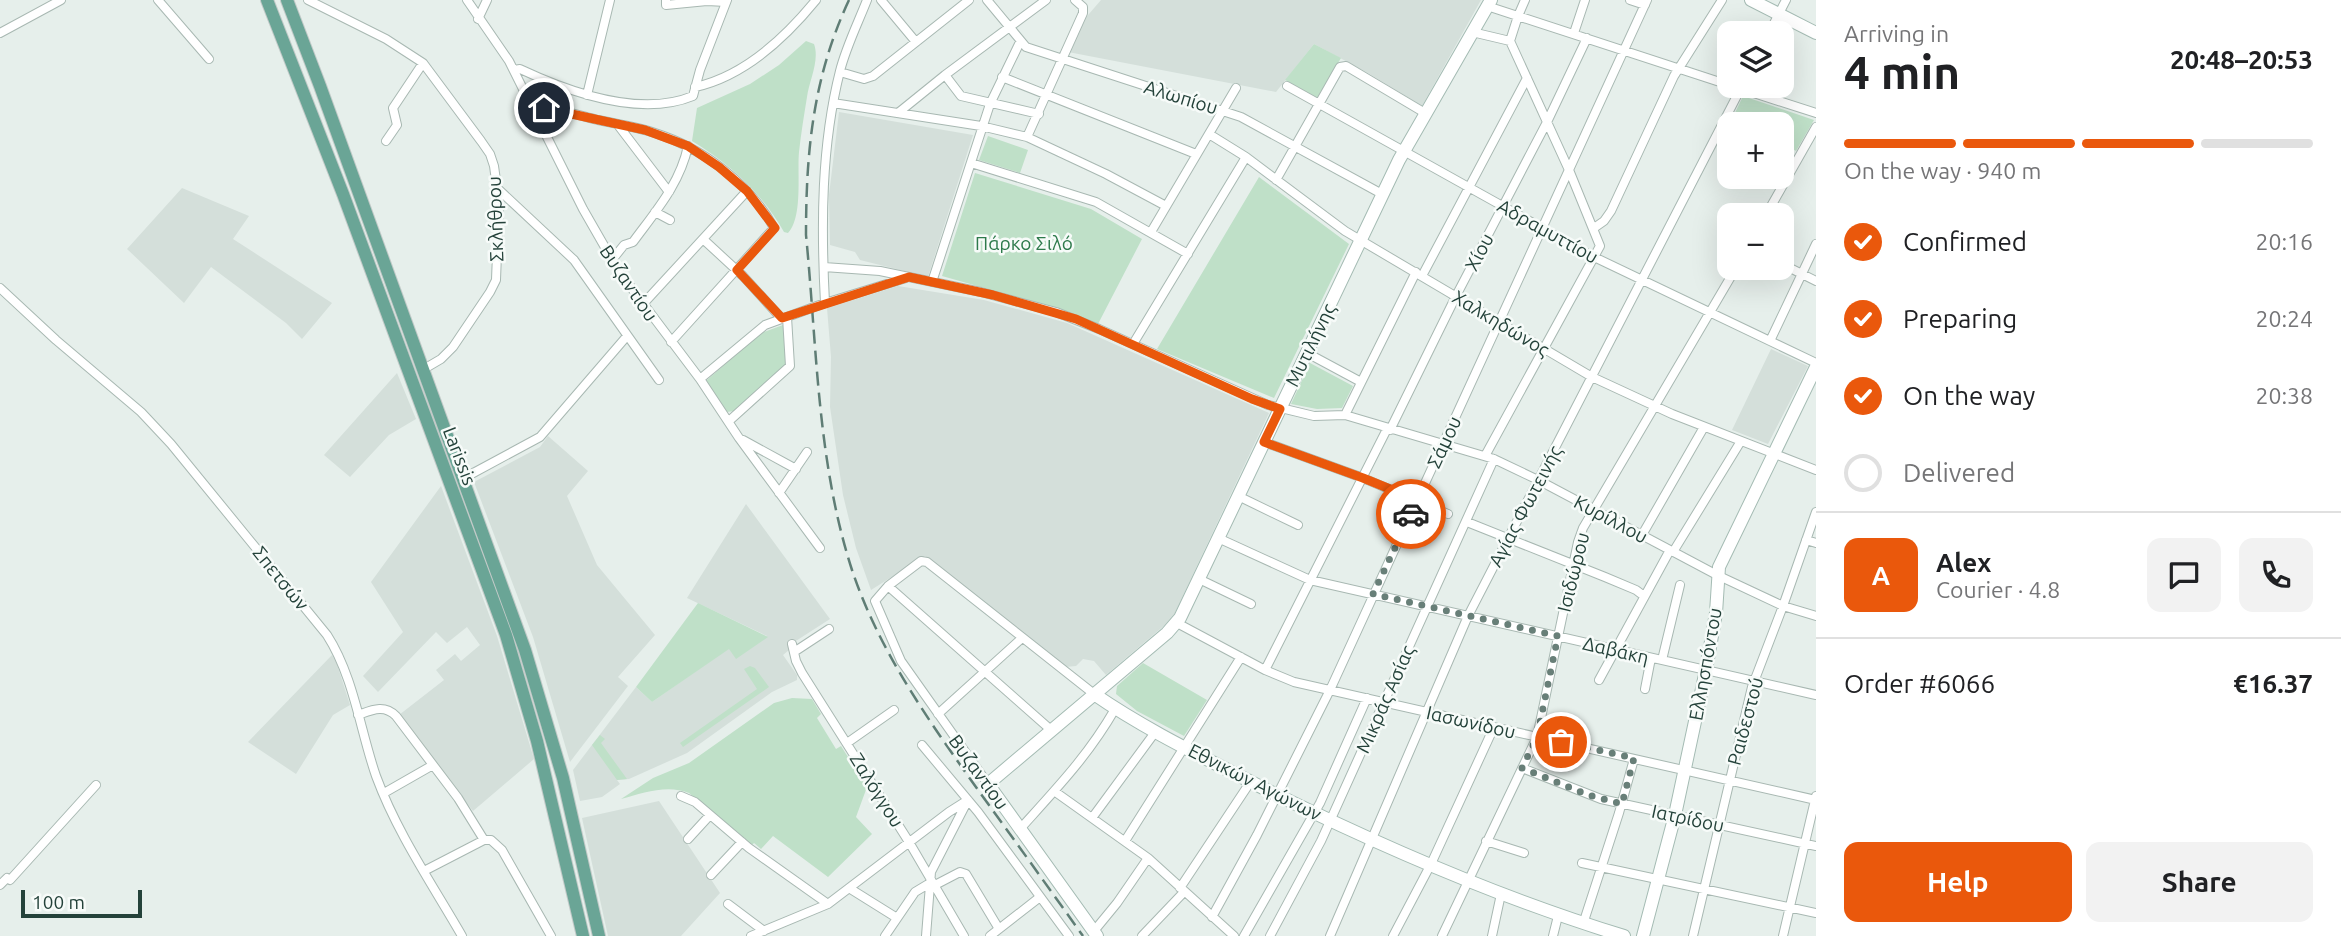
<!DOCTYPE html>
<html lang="en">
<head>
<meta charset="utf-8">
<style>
	body { margin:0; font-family:Ubuntu,sans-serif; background:#f2f2f2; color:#202124; height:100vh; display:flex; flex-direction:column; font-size:26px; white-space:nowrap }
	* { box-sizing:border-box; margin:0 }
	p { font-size:23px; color:#757577 }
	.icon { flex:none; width:38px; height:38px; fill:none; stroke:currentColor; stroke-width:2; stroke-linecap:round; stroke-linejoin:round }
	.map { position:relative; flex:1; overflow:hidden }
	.drawer { display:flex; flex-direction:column; background:#fff; width:525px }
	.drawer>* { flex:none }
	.controls { position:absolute; left:1717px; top:21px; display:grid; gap:14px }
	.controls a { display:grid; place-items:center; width:77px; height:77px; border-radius:14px; background:#fff; box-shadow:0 7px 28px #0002; font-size:35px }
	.scale { position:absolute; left:21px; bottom:18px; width:121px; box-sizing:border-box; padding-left:7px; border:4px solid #24423a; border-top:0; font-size:19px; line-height:24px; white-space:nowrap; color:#24423a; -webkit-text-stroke:5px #f7fbf9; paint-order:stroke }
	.pin { position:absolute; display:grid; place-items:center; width:60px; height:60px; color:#fff; margin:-30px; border:4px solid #fff; border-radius:50%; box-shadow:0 2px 7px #0007 }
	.courier { position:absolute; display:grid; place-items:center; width:70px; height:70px; margin:-35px; border:5px solid #ea580c; border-radius:50%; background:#fff; color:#222; box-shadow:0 2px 9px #0007 }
	.headline em { font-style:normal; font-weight:700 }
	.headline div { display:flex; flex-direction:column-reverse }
	.headline { display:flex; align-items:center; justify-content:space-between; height:119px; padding:0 28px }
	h1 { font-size:46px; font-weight:700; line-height:52px }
	.bar { display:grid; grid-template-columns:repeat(4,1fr); gap:10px 7px; align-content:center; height:84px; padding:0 28px }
	.bar i { height:9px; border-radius:5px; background:#e0e0e0 }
	.bar .current { background:#ea580c }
	.bar p { grid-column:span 4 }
	.line { display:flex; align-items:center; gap:18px; padding:0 28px; border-top:2px solid #e0e0e0 }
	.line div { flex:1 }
	.round { display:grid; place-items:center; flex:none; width:74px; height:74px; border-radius:14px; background:#f2f2f2 }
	ol { padding:0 28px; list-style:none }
	li { display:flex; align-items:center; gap:21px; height:77px }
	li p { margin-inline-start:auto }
	li .icon { padding:7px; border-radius:50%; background:#ea580c; color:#fff; stroke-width:4 }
	li:last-child { color:#757577 }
	li i { width:38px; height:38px; border:4px solid #e0e0e0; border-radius:50% }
	.primary-button { display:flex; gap:14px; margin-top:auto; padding:14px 28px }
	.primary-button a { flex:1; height:80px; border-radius:14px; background:#ea580c; color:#fff; font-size:28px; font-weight:700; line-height:80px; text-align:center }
	.primary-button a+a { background:#f2f2f2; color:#202124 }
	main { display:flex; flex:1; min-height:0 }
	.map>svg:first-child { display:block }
</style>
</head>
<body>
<main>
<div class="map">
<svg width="1816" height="936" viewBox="0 0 1816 936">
	<rect width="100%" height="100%" fill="#e6efeb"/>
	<path fill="#d4dfda" d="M 1101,0 L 1481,0 L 1422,106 L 1368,73 L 1314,44 L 1276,92 L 1068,52 L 1082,22 Z
		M 839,112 L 973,135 L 928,277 L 860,260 L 855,252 L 830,245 L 829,195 Z
		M 182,188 L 249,216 L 233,239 L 332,303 L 302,339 L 286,323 L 211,267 L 184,303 L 127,249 Z
		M 898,286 L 984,300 L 1067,323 L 1269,413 L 1172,619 L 1106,675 L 1094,661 L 1083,659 L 1076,666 L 1065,667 L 925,556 L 871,590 L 856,548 L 843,495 L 830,407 L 831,357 L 827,308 Z
		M 1771,349 L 1808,366 L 1768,444 L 1732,430 Z
		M 397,373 L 416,419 L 389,435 L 350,477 L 324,455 Z
		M 548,436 L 588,471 L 567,496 L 597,565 L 655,635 L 618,677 L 628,686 L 570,762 L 533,637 L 474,482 L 540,447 Z
		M 441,486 L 497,636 L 534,759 L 473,811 L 399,715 L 444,680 L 436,670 L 455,654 L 461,661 L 480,645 L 467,627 L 447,643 L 436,632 L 378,692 L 363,676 L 403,632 L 371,582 Z
		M 746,504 L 830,619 L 788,646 L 789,650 L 783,655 L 797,675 L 797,680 L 772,692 L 687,753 L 629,779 L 617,780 L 620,784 L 602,797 L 580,801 L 573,770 L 636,687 L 652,702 L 729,648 L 736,658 L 767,636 L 687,598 Z
		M 332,655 L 336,661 L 350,705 L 333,715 L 296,774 L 248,742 Z
		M 659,801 L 720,893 L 681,936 L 608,936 L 582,818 Z"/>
	<path fill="#bfe0c8" d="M 806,41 L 814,44 C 820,60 809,81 807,97 C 804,115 801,134 799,152 C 797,174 803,217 788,233 L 784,232 C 762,193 730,164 692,141 L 697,108 L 750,84 L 779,65 Z
		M 1314,44 L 1341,58 L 1317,98 L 1285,80 Z
		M 1743,96 L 1814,120 L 1796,151 L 1782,143 L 1782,124 L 1750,124 L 1734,115 Z
		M 988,136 L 1028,150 L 1020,173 L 979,160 Z
		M 975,173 L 1091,209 L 1142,239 L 1098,324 L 1069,312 L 942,276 Z
		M 1259,177 L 1349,244 L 1274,398 L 1157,349 Z
		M 783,325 L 788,365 L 736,411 L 726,412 L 706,383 L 707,380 L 761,333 Z
		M 1310,363 L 1353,386 L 1342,408 L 1317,409 L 1291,404 Z
		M 698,603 L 768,637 L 736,659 L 729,649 L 652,702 L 636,687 Z
		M 1143,663 L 1207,700 L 1184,736 L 1137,711 L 1116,694 L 1117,686 Z
		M 750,666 L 755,668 L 769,687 L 683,747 L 680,743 L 757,689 L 744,669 Z
		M 792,698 L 812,699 L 821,714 L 817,718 L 836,749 L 841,746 L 867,787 L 856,817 L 872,834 L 828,877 L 773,836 L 761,849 L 754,843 L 752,845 L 689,793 C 667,784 643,793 621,799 L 653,778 L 689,763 L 774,703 Z
		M 600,735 L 605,739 L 601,743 L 627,779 L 617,780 L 592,745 Z"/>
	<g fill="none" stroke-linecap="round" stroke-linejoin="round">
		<g stroke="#a8b8b2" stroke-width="10">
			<path id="street" d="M 158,0 L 209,59
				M 308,0 L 386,39 L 423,63 L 481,141 L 490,154 L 494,166 L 499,202 L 496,280 L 490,292 L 453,347 L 441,359 L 424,369
				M 467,0 L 509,61 L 583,209 L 618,270 L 700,379 L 739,438 L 820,548
				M 666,0 L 666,5 L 707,1 L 726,2
				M 881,0 L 916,42
				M 987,0 L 1026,47 L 1241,117 L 1382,194
				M 1630,0 L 1645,5
				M 1487,6 L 1729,85
				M 478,19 L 487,0
				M 1472,32 L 1510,41
				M 0,33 L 61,0
				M 1574,33 L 1585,0
				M 1769,33 L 1786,0
				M 514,70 L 520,69 C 569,92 640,118 693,96 L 700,70 L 727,0
				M 840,72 L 864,79 L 873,76 L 969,0
				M 945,75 L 961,96 L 1039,114
				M 1002,77 L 1196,154
				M 1287,86 L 1594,257 L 1816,363
				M 1732,86 L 1816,113
				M 695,87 C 745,76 785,38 816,0
				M 587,95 L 610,0
				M 833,103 L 981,126 L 1027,137 L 1106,174 L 1166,206
				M 534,109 C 555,107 577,115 598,120 C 617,124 637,127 655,133 C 703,148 750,184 774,228 L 671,342
				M 898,113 L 945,75 L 1046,0
				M 618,125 L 669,192
				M 1209,134 L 1246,157 L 1345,231 L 1592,377 L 1672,414 L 1816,470
				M 1027,137 L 1083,13 L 1083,7 L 1075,0
				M 386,141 L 397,125 L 393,108 L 423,63
				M 971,163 L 1096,202 L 1188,254
				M 1276,180 L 1340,67 L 1346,66 L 1425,113
				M 498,189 L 574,260 L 659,380
				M 655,212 L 670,220
				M 1766,215 L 1816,127
				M 1594,228 L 1604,221 L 1611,211 L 1674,76 L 1722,0
				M 1151,232 L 1236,88
				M 704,240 L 743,276 L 782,319
				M 612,260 L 624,245 L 633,242 C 655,212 680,184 688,146
				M 1782,264 L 1816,281
				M 824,267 L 880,271 L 981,292 L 1056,312 L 1099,329 L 1268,405 L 1314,416 L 1345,415 L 1494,459 L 1538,480 L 1717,575 L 1783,606 L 1816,616
				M 1422,276 L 1527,78
				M 932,282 L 990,104 L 1020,42
				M 0,288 L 56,340 L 141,412 L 171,444 L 327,635 C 354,677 360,730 376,776 C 397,833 432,884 462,936
				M 825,303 C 821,226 821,146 840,71 C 846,47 858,23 867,0
				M 643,304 L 747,191
				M 1770,341 L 1816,244
				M 1133,344 L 1246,157
				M 1307,353 L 1361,382
				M 700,379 L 765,325 L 825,303 L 906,278
				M 1345,415 L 1416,272
				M 729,421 L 790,366 L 787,317
				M 1390,430 L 1456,296 L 1547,122 L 1587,38
				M 743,440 L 796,469
				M 1264,442 L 1363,478 L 1448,514
				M 1485,456 L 1600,246 L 1569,170 L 1510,41 L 1518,16 L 1525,0
				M 464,478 L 540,437 L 627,336
				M 779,493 L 807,452
				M 1238,496 L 1298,525
				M 1467,522 L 1605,577 L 1636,590 L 1644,596
				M 1642,535 L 1704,427
				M 1218,538 L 1310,580 L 1816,695
				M 1806,540 L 1816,543
				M 1673,552 L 1741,441
				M 1199,579 L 1251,604
				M 888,586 L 1051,730
				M 1177,623 L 1265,670 L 1294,682 L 1816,800
				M 792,644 L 796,661 L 802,673 L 909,842 L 964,936
				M 794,652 L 829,629
				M 1662,660 L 1680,585
				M 1265,670 L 1387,429
				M 1599,680 L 1670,550
				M 1645,689 L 1651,658
				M 938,714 L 1022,638
				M 358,715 C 372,710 384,704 396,716 L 458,798 L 484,840
				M 847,743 L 894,710
				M 922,745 L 978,812 L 1069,936
				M 1522,768 L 1601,799 L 1816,846
				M 988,784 L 901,661 L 875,601 L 888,586 L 921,561 L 927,562 L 1094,694
				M 1054,791 L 1148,858 L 1234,936
				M 384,793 L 433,765
				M 681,796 L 695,802 L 749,848 L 828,904
				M 1092,818 L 1156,731
				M 1020,829 C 1056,789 1088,756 1115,709
				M 688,839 L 710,815
				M 1125,841 L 1241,657
				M 1486,841 L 1524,853
				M 1582,863 L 1816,913
				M 424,871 L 484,840 L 491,840 L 502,850 L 551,936
				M 711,875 L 742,842
				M 0,885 L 7,878 L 10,880 L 96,785
				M 935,885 L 960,872 L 966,874 L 999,929
				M 849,888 L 897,918
				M 1180,888 L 1251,781
				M 728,904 L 764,931
				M 1212,917 L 1257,835 L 1330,690 L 1647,0
				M 1583,924 L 1619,813 L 1634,759
				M 1094,931 L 1117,903 L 1148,858
				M 751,936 L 828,904 L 949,812 L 968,800
				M 885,936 L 915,892 L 930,883
				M 926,936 L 931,872 L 968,800
				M 990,936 L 1040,897
				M 1142,936 L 1184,892
				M 1244,936 L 1320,803 L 1367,698
				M 1270,936 L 1321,841 L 1494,459
				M 1330,936 L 1468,616 L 1742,86
				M 1393,936 L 1431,864 L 1494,727
				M 1442,936 L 1537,737 L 1578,542 L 1583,528 L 1736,268
				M 1492,936 L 1501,894
				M 1553,936 L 1558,916
				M 1693,936 L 1752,687 L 1783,606 L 1816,512
				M 1783,936 L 1816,796"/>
		</g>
		<g stroke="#a4bbb3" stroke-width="14">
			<path id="secondary" d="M 1751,0 L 1816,33
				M 1094,694 C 1146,730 1205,758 1261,787 C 1378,845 1499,898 1624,936
				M 1097,936 L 988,784 L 1167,633 L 1180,618 L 1399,160 L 1491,0
				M 1643,936 L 1675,815 L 1706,670 L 1716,613 L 1719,567 L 1816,367"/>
		</g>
		<g stroke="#c2cac8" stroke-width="14">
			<path id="primary" d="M 267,0 L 343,194 L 506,635 L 537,741 L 583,936
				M 287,0 L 320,86 L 525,650 L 563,778 L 599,936"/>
		</g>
		<use href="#street" stroke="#fff" stroke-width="8"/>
		<use href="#secondary" stroke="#fff" stroke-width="12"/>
		<use href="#primary" stroke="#6aa596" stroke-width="12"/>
		<path stroke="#5f7d75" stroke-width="2.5" stroke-dasharray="14 7" stroke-linecap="butt" d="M 849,0 C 813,77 806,151 806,235 C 817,347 817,462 852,570 C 879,651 929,721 978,790 C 1013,838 1048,887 1083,936"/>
	</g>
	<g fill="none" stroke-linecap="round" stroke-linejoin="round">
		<path stroke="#687f78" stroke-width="7" stroke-dasharray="0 12.6" d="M 1411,514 L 1373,594 L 1558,636 L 1537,737 L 1522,768 L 1588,795 L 1622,804 L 1634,758 L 1561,742"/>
		<path stroke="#ea580c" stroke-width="9" d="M 544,108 L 645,130 L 688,146 L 719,167 L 747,191 L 775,228 L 737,270 L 782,318 L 909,277 L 993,295 L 1076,319 L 1252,399 L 1280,409 L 1264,442 L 1363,478 L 1417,500 L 1411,514"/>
	</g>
	<g text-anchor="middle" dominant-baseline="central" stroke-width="5" stroke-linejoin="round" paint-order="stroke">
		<g font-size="19" fill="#24423a" stroke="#f7fbf9">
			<text transform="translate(1181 97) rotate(17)">Αλωπίου</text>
			<text transform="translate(495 219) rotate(-92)">Σκλήθρου</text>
			<text transform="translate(1548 231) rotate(29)">Αδραμυττίου</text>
			<text transform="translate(1479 252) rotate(-62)">Χίου</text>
			<text transform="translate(629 283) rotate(56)">Βυζαντίου</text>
			<text transform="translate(1501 323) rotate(31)">Χαλκηδώνος</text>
			<text transform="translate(1310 345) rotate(-64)">Μυτιλήνης</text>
			<text transform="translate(1444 442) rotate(-65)">Σάμου</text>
			<text transform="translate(460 456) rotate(69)">Larissis</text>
			<text transform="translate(1525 506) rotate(-62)">Αγίας Φωτεινής</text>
			<text transform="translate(1611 519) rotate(28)">Κυρίλλου</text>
			<text transform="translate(1573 572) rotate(-76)">Ισιδώρου</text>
			<text transform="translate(281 578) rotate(51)">Σπετσών</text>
			<text transform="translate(1616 650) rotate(13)">Δαβάκη</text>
			<text transform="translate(1705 664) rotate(-80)">Ελλησπόντου</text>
			<text transform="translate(1385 699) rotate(-66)">Μικράς Ασίας</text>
			<text transform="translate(1745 721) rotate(-75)">Ραιδεστού</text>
			<text transform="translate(1471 722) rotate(13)">Ιασωνίδου</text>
			<text transform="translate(979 772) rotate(54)">Βυζαντίου</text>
			<text transform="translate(1255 782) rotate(27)">Εθνικών Αγώνων</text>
			<text transform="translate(877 790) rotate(58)">Ζαλόγγου</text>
			<text transform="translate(1688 818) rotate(12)">Ιατρίδου</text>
		</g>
		<g font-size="19" fill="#2d7a4b" stroke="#f7fbf9">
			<text x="1024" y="243">Πάρκο Σιλό</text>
		</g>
	</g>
</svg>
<div class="controls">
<a><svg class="icon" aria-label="layers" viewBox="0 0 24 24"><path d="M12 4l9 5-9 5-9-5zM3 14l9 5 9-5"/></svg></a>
<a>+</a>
<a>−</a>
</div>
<div class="scale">100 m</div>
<div class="pin" style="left:1561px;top:742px;background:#ea580c"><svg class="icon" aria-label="bag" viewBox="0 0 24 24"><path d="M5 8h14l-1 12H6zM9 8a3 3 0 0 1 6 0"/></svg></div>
<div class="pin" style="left:544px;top:108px;background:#1f2937"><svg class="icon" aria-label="home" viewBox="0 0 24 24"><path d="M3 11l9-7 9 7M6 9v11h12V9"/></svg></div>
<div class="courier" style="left:1411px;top:514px"><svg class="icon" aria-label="car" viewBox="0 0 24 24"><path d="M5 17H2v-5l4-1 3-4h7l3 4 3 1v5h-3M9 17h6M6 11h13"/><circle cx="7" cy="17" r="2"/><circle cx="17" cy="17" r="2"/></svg></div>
</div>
<section class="drawer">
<div class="headline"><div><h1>4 min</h1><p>Arriving in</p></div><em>20:48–20:53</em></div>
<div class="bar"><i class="current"></i><i class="current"></i><i class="current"></i><i></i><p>On the way · 940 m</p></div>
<ol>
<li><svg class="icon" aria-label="check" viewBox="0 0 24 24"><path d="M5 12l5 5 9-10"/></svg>Confirmed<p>20:16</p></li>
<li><svg class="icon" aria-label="check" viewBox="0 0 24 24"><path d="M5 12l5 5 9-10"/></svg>Preparing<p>20:24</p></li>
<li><svg class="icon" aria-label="check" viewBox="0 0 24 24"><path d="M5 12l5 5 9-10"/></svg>On the way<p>20:38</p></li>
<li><i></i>Delivered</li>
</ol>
<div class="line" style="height:126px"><b class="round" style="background:#ea580c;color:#fff">A</b><div><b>Alex</b><p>Courier · 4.8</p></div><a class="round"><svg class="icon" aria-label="chat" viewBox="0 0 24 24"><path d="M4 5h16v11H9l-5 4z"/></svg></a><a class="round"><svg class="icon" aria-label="phone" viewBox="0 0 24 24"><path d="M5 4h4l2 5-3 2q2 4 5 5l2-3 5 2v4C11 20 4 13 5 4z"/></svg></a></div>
<div class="line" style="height:91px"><div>Order #6066</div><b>€16.37</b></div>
<div class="primary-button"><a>Help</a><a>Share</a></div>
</section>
</main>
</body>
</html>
